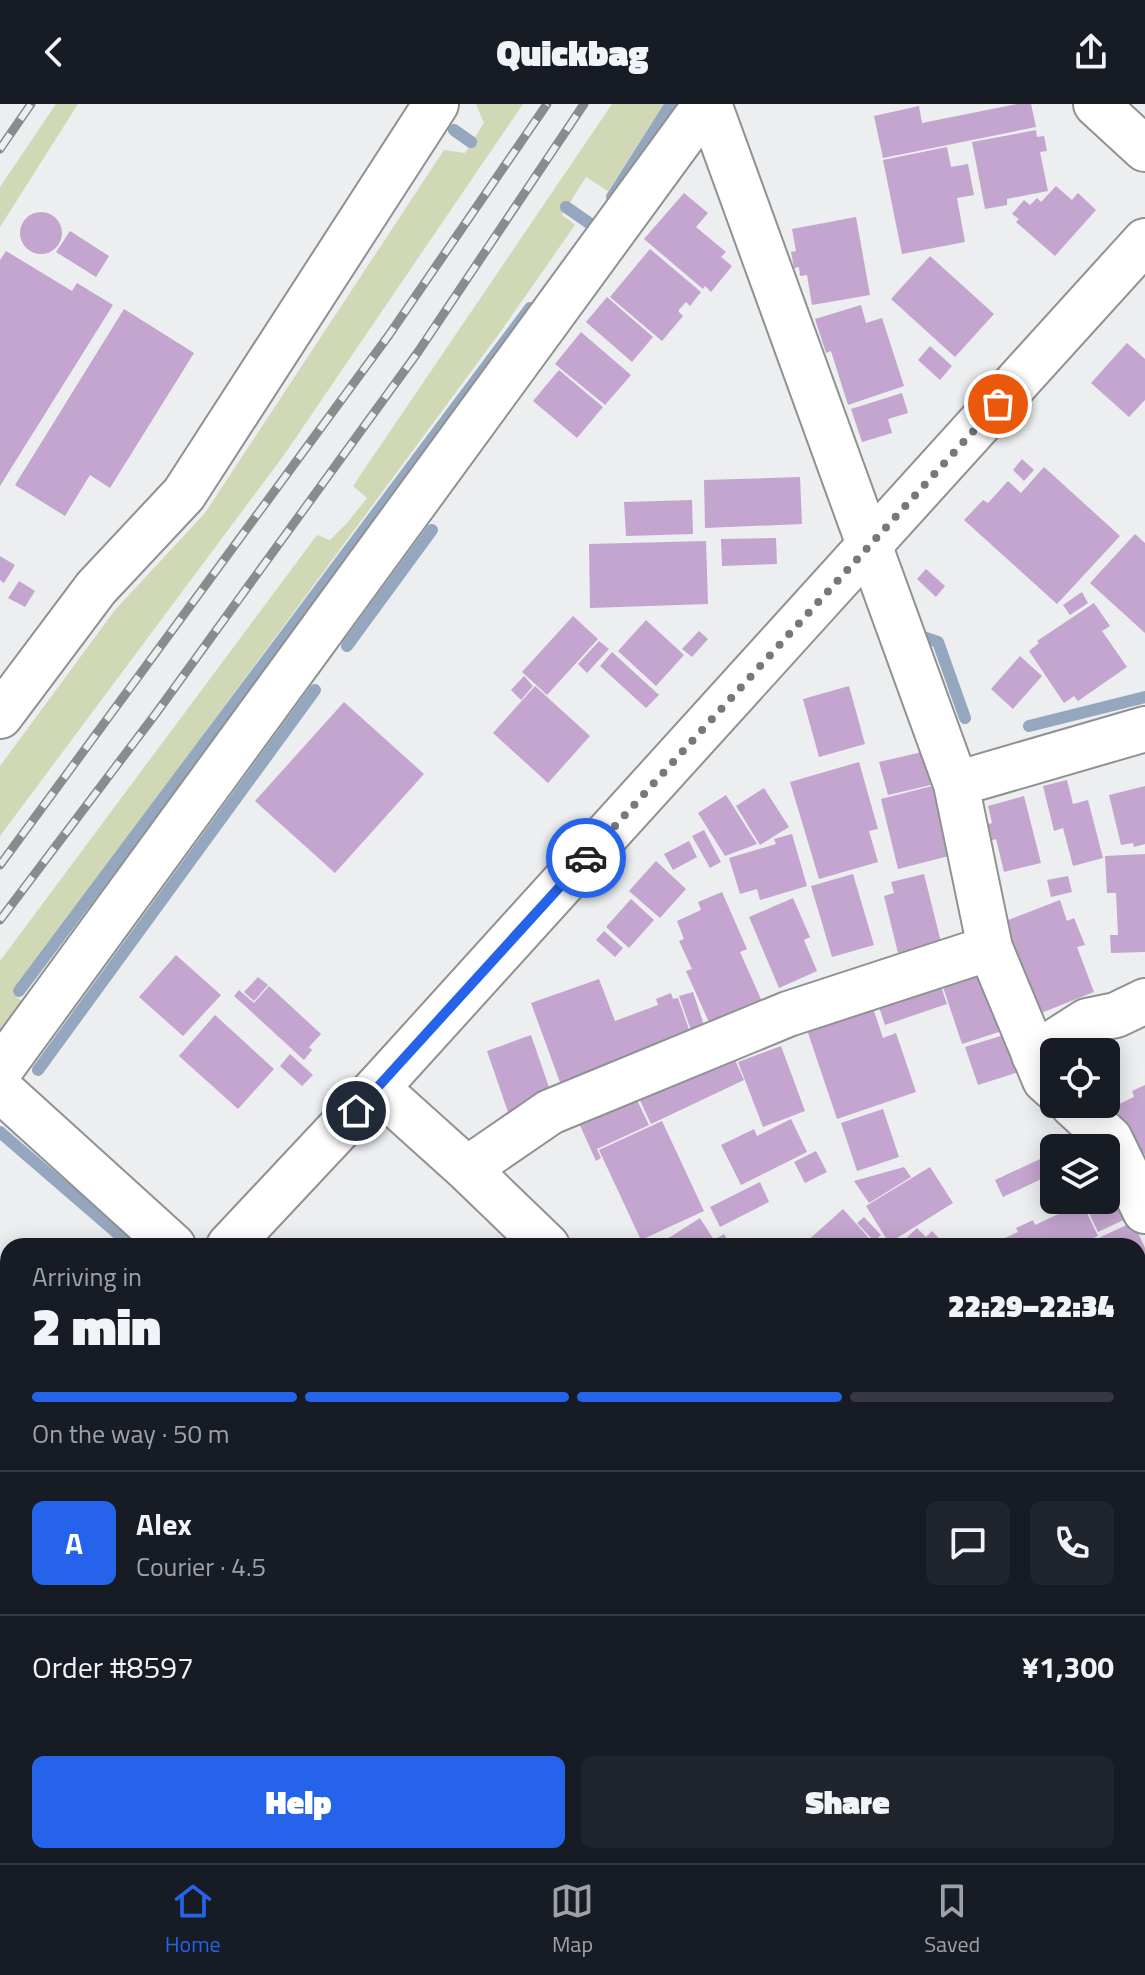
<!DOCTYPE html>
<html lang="en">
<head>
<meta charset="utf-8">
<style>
	body { margin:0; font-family:"Titillium Web",sans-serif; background:#20242c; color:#f1f3f6; height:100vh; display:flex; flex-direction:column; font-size:30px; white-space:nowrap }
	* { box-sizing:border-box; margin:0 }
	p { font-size:26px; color:#9ea1a6 }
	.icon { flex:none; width:44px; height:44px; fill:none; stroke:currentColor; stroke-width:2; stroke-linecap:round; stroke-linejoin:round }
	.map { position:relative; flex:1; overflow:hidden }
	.details { position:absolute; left:0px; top:1134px; width:1146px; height:626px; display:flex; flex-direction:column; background:#171b24; border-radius:24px 24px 0 0; box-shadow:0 4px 20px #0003 }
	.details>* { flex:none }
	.tools { position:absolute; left:1040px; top:934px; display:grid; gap:16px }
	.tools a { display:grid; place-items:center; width:80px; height:80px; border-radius:12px; background:#171b24; box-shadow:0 4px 20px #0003; font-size:40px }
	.pin { position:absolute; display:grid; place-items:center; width:68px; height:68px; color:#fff; margin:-34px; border:4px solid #fff; border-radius:50%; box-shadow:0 2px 8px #0007 }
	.courier { position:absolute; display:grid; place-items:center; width:80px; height:80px; margin:-40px; border:6px solid #2563eb; border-radius:50%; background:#fff; color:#222; box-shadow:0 2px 10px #0007 }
	.head em { font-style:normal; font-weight:800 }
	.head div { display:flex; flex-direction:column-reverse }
	.head { display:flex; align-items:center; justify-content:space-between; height:136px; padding:0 32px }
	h1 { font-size:52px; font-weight:800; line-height:60px }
	.bar { display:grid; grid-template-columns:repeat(4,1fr); gap:12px 8px; align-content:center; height:96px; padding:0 32px }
	.bar i { height:10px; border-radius:6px; background:#363941 }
	.bar .active { background:#2563eb }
	.bar p { grid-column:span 4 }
	.line { display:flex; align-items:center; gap:20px; padding:0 32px; border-top:2px solid #363941 }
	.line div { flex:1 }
	.round { display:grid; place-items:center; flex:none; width:84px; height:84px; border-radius:12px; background:#20242c }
	.action { display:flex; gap:16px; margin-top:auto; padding:16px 32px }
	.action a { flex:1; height:92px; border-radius:12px; background:#2563eb; color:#fff; font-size:32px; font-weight:800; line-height:92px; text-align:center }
	.action a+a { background:#20242c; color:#f1f3f6 }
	header { display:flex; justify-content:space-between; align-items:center; height:104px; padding:0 32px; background:#171b24; font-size:36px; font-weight:800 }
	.tabs { display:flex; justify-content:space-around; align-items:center; height:112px; border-top:2px solid #363941; background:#171b24; font-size:22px; color:#9ea1a6 }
	.tabs a { display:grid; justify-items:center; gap:4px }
	.tabs .active { color:#2563eb }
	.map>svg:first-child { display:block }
</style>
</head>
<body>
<header><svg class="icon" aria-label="back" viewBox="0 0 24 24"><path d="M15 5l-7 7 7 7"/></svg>Quickbag<svg class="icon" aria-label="share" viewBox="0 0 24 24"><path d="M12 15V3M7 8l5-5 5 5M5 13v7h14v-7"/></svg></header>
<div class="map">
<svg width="1145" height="1759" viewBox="0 0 1145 1759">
	<rect width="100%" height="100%" fill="#eceeef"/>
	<path fill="#d1d8b5" d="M 56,0 L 78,0 L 0,123 L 0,83 Z
		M 476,0 L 523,0 L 284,351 L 0,732 L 0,662 L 115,506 L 205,409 L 444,46 L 465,49 L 484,19 Z
		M 612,0 L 664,0 L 608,87 L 586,73 L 562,111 L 575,121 L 501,227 L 13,889 L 23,899 L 0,926 L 0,857 L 317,431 L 330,436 L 348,418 L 367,394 L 353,382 Z"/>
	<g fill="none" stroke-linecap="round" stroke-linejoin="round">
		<path stroke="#95a7bf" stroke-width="12" d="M 454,26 L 471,38
			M 612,93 L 671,0
			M 566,103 L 592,121
			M 923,533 L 938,538 L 965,614
			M 347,542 L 432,426
			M 1029,622 L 1145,593
			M 19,887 L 530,204
			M 38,966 L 315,586
			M 0,1028 L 132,1142
			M 558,1752 L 563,1759"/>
	</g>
	<path fill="#c4a5cf" d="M 1017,0 L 1031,0 L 1036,23 L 883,54 L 874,12 L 919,2 L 922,19 Z
		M 1036,26 L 1037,33 L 1044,32 L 1047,47 L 1040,48 L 1048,87 L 1007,95 L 1007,101 L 985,105 L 972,38 Z
		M 947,43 L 951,63 L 968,60 L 974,91 L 957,94 L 965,138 L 902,150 L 883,56 Z
		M 1056,82 L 1072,96 L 1078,89 L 1096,106 L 1055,152 L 1016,118 L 1019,115 L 1012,110 L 1024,96 L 1030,101 L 1037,94 L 1041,98 Z
		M 684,89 L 708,109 L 696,123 L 726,148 L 721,153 L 732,162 L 711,188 L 705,182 L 703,185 L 644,135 Z
		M20 129a21 21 0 1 1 42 0a21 21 0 1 1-42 0Z
		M 856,113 L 870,191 L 812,201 L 807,171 L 800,172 L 799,163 L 794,164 L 791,148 L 796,147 L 792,125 Z
		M 70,127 L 109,152 L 96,173 L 56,148 Z
		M 650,145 L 701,188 L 690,202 L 686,198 L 678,207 L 683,212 L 662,237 L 610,193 Z
		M 6,147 L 72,187 L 77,179 L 113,201 L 0,382 L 0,156 Z
		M 930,152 L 994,210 L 955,253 L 891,195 Z
		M 607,193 L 653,233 L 632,258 L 586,218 Z
		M 861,201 L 866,219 L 882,214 L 904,282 L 848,301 L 831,247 L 826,249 L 815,215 Z
		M 124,205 L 194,249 L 110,384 L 90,371 L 65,412 L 15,381 Z
		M 581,228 L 631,271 L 605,301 L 555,260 Z
		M 1127,239 L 1145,255 L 1145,296 L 1129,313 L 1091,279 Z
		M 930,242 L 952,262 L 940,276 L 918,256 Z
		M 559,266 L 603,303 L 577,334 L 533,297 Z
		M 902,289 L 908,309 L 888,315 L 892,329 L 862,338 L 851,305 Z
		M 1022,355 L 1034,366 L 1024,377 L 1013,366 Z
		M 1044,363 L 1120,432 L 1057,500 L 964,416 L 983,396 L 988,399 L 1008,377 L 1021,389 Z
		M 800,373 L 802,420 L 705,424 L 704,376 Z
		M 692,396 L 693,430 L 626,432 L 624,398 Z
		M 1135,430 L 1145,439 L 1145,529 L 1090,479 Z
		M 776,434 L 777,460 L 722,462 L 721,435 Z
		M 706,437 L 708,500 L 590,504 L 589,440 Z
		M 0,452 L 15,461 L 4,479 L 0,476 Z
		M 926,465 L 945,482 L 936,493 L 917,475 Z
		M 19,477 L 35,487 L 25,503 L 8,494 Z
		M 1082,488 L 1088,499 L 1070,511 L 1063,501 Z
		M 1094,499 L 1110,522 L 1102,527 L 1127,563 L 1078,597 L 1074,592 L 1064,599 L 1029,547 L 1039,539 L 1037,537 Z
		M 573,512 L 598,535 L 547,591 L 522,568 Z
		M 646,516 L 684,551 L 656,582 L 618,547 Z
		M 699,527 L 708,535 L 692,553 L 682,545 Z
		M 599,537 L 609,545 L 587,569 L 578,560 Z
		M 612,548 L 659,591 L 646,604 L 600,562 Z
		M 1020,552 L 1042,572 L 1013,605 L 991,585 Z
		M 524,572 L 533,582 L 521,596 L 511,586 Z
		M 535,582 L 590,632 L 548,679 L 493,629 Z
		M 849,582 L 865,640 L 819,653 L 803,595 Z
		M 344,598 L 424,670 L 335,769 L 255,697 Z
		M 922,648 L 931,681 L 888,691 L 879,658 Z
		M 859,658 L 878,725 L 869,727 L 878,758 L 819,775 L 790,678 Z
		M 1067,676 L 1073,700 L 1088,696 L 1103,754 L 1073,762 L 1063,724 L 1054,727 L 1043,682 Z
		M 932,682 L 949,752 L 898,765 L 881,695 Z
		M 1145,682 L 1145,740 L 1134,743 L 1133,739 L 1121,741 L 1109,691 Z
		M 764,684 L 789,723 L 760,741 L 736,702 Z
		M 726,691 L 757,740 L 725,752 L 698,709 Z
		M 1024,692 L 1041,759 L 1004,768 L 996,735 L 989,737 L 985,721 L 992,719 L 988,702 Z
		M 704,726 L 721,758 L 710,764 L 692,732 Z
		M 792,730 L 807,782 L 760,796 L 757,785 L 740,790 L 729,754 L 776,740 L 774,735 Z
		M 689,737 L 697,753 L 673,766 L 664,750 Z
		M 1145,750 L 1145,848 L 1111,849 L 1110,831 L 1118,831 L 1116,789 L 1107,789 L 1105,752 Z
		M 656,757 L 686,785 L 660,814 L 629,787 Z
		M 853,770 L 874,841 L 832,853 L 811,782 Z
		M 924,770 L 941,838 L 898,849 L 884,792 L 894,789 L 891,778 Z
		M 1068,772 L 1072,788 L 1051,793 L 1047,776 Z
		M 722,788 L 747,845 L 740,848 L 764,902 L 712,925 L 686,867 L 692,865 L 679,837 L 684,835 L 677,817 L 701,806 L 698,798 Z
		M 793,794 L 810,833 L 804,836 L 817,867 L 779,884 L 749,813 Z
		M 631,795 L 654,816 L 629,844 L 606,823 Z
		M 1060,796 L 1067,817 L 1074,814 L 1085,841 L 1077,843 L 1094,888 L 1041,909 L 1022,861 L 1018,863 L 1007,835 L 1012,833 L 1006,817 Z
		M 604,827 L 623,844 L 615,853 L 596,836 Z
		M 176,851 L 221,891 L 183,932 L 139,893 Z
		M 980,861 L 1002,927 L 962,940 L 940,874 Z
		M 258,873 L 268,881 L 254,897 L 244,888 Z
		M 938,874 L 947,900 L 885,921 L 876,894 Z
		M 599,875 L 615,917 L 658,901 L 656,895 L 671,889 L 673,895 L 678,894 L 692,934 L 561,981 L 531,899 Z
		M 269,882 L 321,930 L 309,943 L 312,946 L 304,956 L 234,892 L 239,886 L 254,899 Z
		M 693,888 L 705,924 L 692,929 L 679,892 Z
		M 871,898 L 883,934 L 896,929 L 916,988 L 837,1015 L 805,920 Z
		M 215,911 L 274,965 L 238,1005 L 179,952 Z
		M 1007,930 L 1019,968 L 978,981 L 965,943 Z
		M 531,931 L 552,992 L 508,1008 L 487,947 Z
		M 781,942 L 805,1007 L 763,1023 L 738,958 Z
		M 290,950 L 313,971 L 302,982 L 280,962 Z
		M 713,954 L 717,964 L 735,956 L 744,976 L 651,1020 L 637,990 Z
		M 1145,981 L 1145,1050 L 1139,1053 L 1115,1002 L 1134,993 L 1132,987 Z
		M 634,990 L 649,1021 L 597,1045 L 601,1054 L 596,1057 L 578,1017 Z
		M 883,1005 L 899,1053 L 857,1067 L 841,1019 Z
		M 791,1015 L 807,1048 L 741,1081 L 721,1041 L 754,1025 L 757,1032 Z
		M 662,1017 L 704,1107 L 641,1136 L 599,1046 Z
		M 816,1047 L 827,1068 L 805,1079 L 794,1058 Z
		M 1051,1050 L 1054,1069 L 1003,1093 L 995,1076 Z
		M 1106,1056 L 1132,1112 L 1098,1128 L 1083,1096 L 1106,1096 Z
		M 904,1063 L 911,1073 L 869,1099 L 854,1077 Z
		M 930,1063 L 953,1099 L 889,1139 L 866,1102 Z
		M 760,1078 L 769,1098 L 720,1123 L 710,1103 Z
		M 1082,1099 L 1098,1132 L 1077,1142 L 988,1142 L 1018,1128 L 1016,1124 L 1033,1116 L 1035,1121 Z
		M 843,1105 L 876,1142 L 805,1142 L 804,1140 Z
		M 864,1113 L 881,1131 L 874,1137 L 857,1119 Z
		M 700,1114 L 714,1136 L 724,1130 L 731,1142 L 656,1142 Z
		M 1133,1118 L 1145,1144 L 1145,1211 L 1138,1215 L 1138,1142 L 1095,1142 L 1092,1137 Z
		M 917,1124 L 926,1133 L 932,1127 L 946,1142 L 898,1142 Z
		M 1145,1355 L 1145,1446 L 1138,1435 L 1138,1359 Z
		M 0,1482 L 8,1488 L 8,1511 L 0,1520 Z
		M 1145,1513 L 1145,1622 L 1138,1609 L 1138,1606 L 1144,1603 L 1138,1593 L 1138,1517 Z
		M 1138,1684 L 1145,1696 L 1145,1759 L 1107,1759 L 1103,1752 L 1138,1752 Z
		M 522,1752 L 541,1752 L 546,1759 L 512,1759 Z
		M 690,1752 L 717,1752 L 721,1759 L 694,1759 Z
		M 792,1752 L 869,1752 L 858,1759 L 797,1759 Z
		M 915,1752 L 947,1752 L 950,1759 L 902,1759 Z
		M 1026,1752 L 1061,1752 L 1048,1759 L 1030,1759 Z"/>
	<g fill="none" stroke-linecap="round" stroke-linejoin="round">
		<g stroke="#8f9192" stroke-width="48">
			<path id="minor" d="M 709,0 L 956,680 L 990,844 L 1045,976 L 1054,984
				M 1096,0 L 1145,45
				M 0,612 L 96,484 L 184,390 L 436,0
				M 956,680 L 1145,625
				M 1034,951 L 1087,917 L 1116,911 L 1145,897
				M 0,966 L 706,0
				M 377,984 L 467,1065 L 547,1142
				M 0,985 L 173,1142
				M 1072,1000 L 1110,1035 L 1145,1107
				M 467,1065 L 550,1008 L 788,910 L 990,844
				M 1138,1492 L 1145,1487
				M 236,1752 L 238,1759
				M 593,1752 L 597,1759
				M 1080,1752 L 1084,1759
				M 194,1759 L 201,1752"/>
		</g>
		<g stroke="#8f9192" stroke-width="48">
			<path id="tertiary" d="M 229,1142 L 377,984 L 1145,137
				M 0,1395 L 8,1386"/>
		</g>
		<use href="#minor" stroke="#fff" stroke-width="44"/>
		<use href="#tertiary" stroke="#fff" stroke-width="44"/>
		<g stroke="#8a8b8c" stroke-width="9">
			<path id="rail" d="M 0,45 L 31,0
				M 0,761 L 389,231 L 547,0
				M 0,816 L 157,608 L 418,248 L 584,0"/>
		</g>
		<use href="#rail" stroke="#eceeef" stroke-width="6" stroke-dasharray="18" stroke-linecap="butt"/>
	</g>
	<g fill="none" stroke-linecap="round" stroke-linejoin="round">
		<path stroke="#777879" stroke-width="8" stroke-dasharray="0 14.4" d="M 586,754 L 998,300"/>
		<path stroke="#2563eb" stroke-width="10" d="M 356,1007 L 586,754"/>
	</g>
</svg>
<div class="tools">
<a><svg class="icon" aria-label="locate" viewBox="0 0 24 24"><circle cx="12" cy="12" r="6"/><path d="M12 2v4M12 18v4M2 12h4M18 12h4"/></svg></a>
<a><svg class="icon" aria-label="layers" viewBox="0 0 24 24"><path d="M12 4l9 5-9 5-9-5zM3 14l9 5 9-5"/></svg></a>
</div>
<div class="pin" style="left:998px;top:300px;background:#ea580c"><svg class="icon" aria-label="bag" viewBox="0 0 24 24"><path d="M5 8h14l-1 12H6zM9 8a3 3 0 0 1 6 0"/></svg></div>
<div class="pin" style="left:356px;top:1007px;background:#1f2937"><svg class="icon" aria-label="home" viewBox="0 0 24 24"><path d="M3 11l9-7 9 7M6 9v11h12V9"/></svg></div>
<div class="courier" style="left:586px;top:754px"><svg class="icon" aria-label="car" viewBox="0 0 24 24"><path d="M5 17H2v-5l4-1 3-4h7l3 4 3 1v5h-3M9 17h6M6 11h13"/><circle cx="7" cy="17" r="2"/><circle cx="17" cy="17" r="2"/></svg></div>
<section class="details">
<div class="head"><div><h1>2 min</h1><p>Arriving in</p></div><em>22:29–22:34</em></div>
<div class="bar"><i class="active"></i><i class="active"></i><i class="active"></i><i></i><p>On the way · 50 m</p></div>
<div class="line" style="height:144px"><b class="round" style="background:#2563eb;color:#fff">A</b><div><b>Alex</b><p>Courier · 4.5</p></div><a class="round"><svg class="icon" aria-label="chat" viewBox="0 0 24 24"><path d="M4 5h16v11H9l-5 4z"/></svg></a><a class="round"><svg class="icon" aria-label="phone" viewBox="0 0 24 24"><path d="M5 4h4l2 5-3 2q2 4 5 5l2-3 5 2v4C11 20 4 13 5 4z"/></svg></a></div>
<div class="line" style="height:104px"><div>Order #8597</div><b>¥1,300</b></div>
<div class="action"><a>Help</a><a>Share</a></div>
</section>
</div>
<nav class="tabs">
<a class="active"><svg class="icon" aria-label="home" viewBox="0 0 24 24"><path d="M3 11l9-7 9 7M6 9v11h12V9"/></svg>Home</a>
<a><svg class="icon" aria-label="map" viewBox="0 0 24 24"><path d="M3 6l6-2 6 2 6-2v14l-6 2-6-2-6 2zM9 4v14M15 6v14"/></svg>Map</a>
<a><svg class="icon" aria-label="saved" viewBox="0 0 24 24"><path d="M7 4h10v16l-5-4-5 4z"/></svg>Saved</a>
</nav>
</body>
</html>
